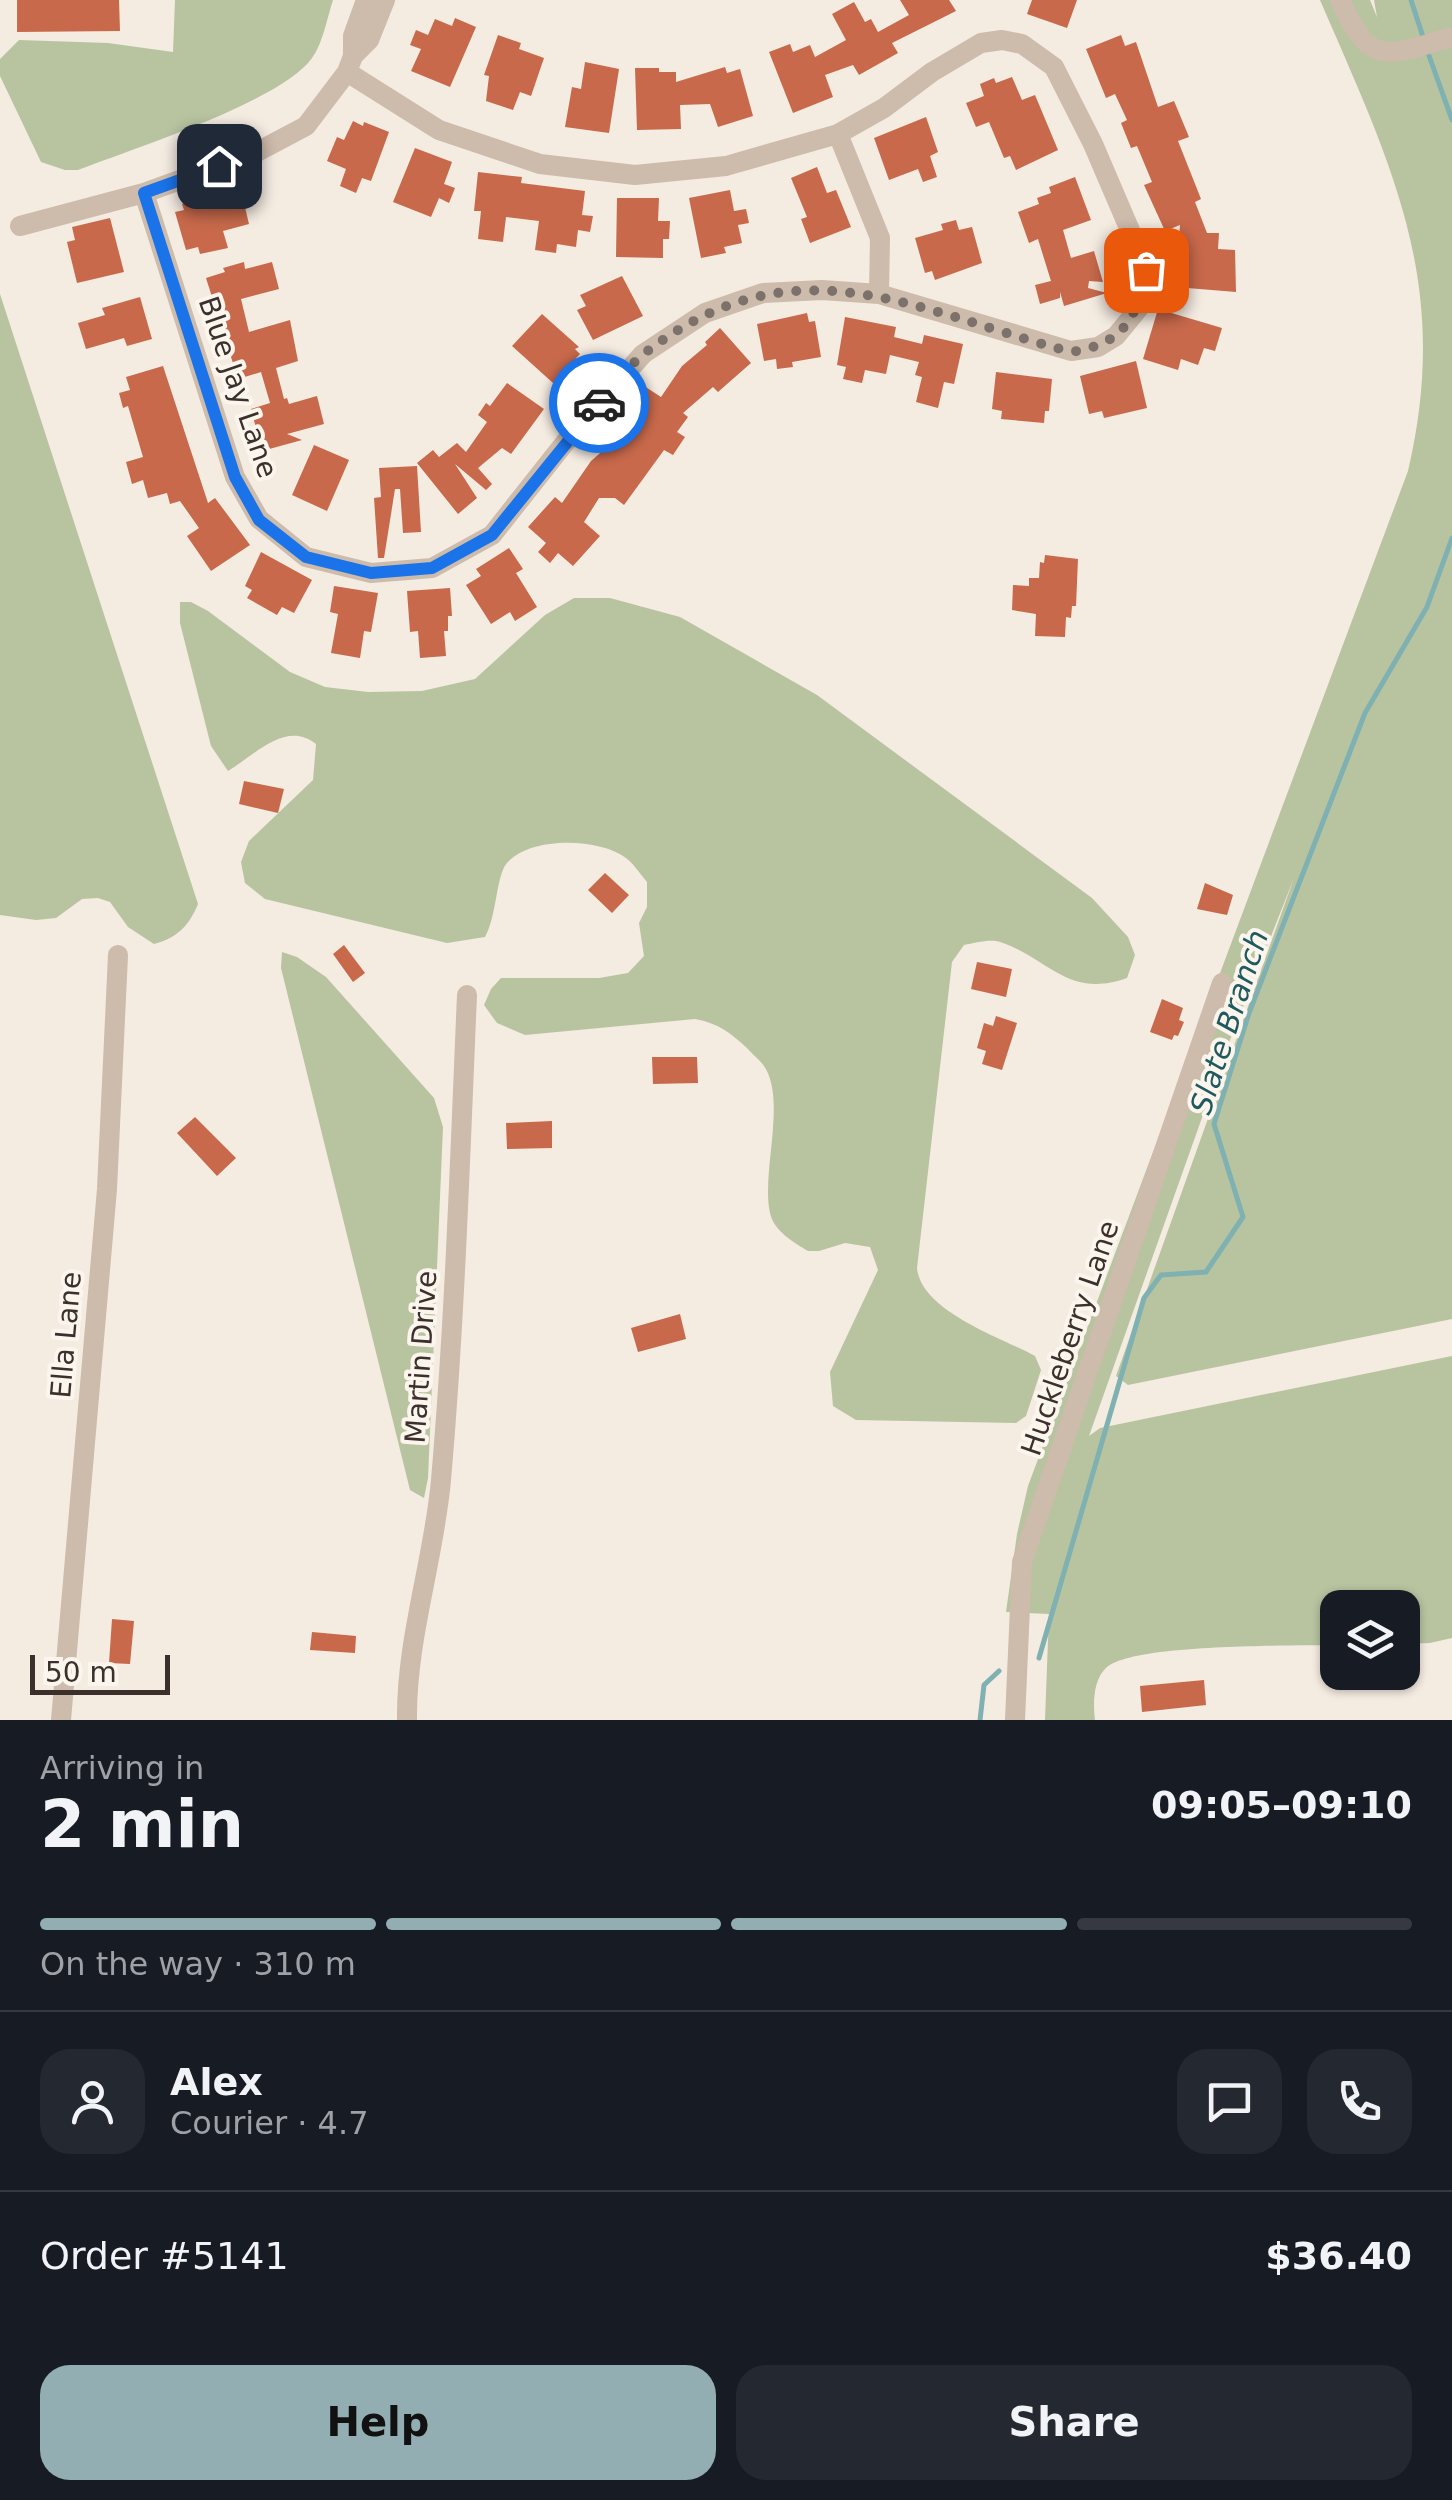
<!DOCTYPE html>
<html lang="en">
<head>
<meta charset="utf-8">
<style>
	body { margin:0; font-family:"DejaVu Sans",sans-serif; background:#242831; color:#f1f3f6; height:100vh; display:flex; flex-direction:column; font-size:38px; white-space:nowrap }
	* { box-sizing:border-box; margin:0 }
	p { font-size:32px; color:#9ea1a6 }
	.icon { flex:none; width:55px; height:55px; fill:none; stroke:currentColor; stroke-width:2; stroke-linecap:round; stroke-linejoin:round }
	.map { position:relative; height:1720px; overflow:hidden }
	.panel { display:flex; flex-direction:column; background:#171b24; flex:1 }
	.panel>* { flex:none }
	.buttons { position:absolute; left:1320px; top:1590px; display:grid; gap:20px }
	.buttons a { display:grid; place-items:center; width:100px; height:100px; border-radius:20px; background:#171b24; box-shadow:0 2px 8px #0004; font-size:50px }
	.scale { position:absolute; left:30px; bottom:25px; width:140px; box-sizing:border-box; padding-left:10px; border:5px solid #3b302b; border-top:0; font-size:28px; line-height:35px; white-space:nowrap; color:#3b302b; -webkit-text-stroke:8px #fbf5ee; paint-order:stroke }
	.pin { position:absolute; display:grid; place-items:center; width:85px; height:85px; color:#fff; margin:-42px; border-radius:20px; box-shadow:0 5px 15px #0006 }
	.courier { position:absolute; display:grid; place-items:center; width:100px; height:100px; margin:-50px; border:8px solid #1a73e8; border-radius:50%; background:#fff; color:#222; box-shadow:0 2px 12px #0007 }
	.headline em { font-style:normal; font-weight:700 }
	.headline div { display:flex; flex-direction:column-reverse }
	.headline { display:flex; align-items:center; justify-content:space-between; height:170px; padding:0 40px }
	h1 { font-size:65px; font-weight:700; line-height:75px }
	.bar { display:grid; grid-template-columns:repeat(4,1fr); gap:15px 10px; align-content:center; height:120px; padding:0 40px }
	.bar i { height:12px; border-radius:8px; background:#363941 }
	.bar .on { background:#92aeb2 }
	.bar p { grid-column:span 4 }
	.line { display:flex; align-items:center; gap:25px; padding:0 40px; border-top:2px solid #363941 }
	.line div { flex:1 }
	.round { display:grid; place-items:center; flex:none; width:105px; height:105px; border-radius:30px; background:#242831 }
	.button { display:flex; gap:20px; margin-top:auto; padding:20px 40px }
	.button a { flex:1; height:115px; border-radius:30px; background:#92aeb2; color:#111; font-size:40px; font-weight:700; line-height:115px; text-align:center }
	.button a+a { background:#242831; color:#f1f3f6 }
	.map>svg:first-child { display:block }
</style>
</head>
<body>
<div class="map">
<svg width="1452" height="1720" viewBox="0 0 1452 1720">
	<rect width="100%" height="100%" fill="#f4ebe1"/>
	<path fill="#b8c4a0" d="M 175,0 L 333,0 C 327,18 323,43 312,58 C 282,101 132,149 78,170 L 65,170 L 41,162 L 0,76 L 0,59 L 19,40 L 108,43 L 173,52 Z
		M 1320,0 L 1370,0 L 1377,17 L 1374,0 L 1452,0 L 1452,1319 L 1128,1385 L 1116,1376 L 1294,878 L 1226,1050 L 1089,1436 L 1100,1428 L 1452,1356 L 1452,1638 L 1430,1643 L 1403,1644 L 1402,1608 L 1338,1608 L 1337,1645 C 1296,1646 1131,1643 1106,1668 C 1093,1680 1093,1704 1095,1720 L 1045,1720 L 1049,1614 L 1006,1612 L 1017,1534 L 1028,1486 L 1408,471 C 1452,284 1392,167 1320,0 Z
		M 0,294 L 198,904 C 189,926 177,938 154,944 L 128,927 L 110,902 L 98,898 L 82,899 L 56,918 L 36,920 L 0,915 Z
		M 574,598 L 610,598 L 680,617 L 817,695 L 1092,898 L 1128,937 L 1135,955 L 1127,978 C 1069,999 1049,959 1003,943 C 991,938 976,943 964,945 L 952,962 L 917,1268 C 921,1311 1000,1337 1035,1356 L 1041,1370 L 1026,1416 L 1016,1423 L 856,1420 L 833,1406 L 830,1372 L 878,1270 L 870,1247 L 845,1243 L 819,1251 L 808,1251 C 793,1242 774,1231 770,1213 C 761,1173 787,1100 764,1066 C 760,1060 753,1055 748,1049 C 731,1033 718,1023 695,1019 L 525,1035 L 497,1023 L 484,1005 L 491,989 L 501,978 L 599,978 L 628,973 L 644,956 L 639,923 L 647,907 L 647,882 C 641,875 634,864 626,858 C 599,838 531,836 507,863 C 496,875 497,916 485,937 L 447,943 L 265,899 L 245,883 L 241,862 L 249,841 L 313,780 L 316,744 C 286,720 256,754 228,771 L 211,746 L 180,623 L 180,602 L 191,602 L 208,611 L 290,672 L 325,687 L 368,692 L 422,691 L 475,679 L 545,615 Z
		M 282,952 L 297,957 L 326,977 L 434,1098 L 443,1127 L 428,1478 L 424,1498 L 410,1490 L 281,968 Z"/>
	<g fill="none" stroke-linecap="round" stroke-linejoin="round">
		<path stroke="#7fb0b2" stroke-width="5" d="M 1411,0 L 1424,40
			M 1427,50 L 1452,120
			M 1039,1658 L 1144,1298 L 1161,1275 L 1206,1272 L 1243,1217 L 1214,1124 L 1249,1013 L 1365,713 L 1427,607 L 1452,538
			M 980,1720 L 984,1685 L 999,1671"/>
	</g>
	<path fill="#c8694b" d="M 17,0 L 119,0 L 120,31 L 17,32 Z
		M 900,0 L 949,0 L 956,11 L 892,43 L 898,53 L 859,75 L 853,65 L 825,75 L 833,97 L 793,113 L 769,52 L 790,44 L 793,52 L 810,45 L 815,57 L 846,40 L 832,14 L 854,2 L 865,22 L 871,19 L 878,32 L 909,15 Z
		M 1032,0 L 1077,0 L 1067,28 L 1027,14 Z
		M 455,18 L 476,27 L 450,87 L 411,71 L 421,49 L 410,45 L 416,30 L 428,35 L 435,19 L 452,26 Z
		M 498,35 L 521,43 L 519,49 L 544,58 L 531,96 L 520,92 L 513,110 L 486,101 L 489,76 L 484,75 Z
		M 1121,35 L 1125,46 L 1136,42 L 1158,107 L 1174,101 L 1189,137 L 1178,141 L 1201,199 L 1195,202 L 1207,233 L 1219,233 L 1218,249 L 1235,250 L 1236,292 L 1175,287 L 1180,225 L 1165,231 L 1144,185 L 1152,182 L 1137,146 L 1131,148 L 1121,123 L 1127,120 L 1115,94 L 1106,98 L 1086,49 Z
		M 585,62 L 619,69 L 609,133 L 565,127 L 572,87 L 581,89 Z
		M 725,67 L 727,73 L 740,69 L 753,116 L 718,127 L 710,104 L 680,105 L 681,129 L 637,130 L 635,68 L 659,68 L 659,72 L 676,72 L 676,82 Z
		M 1012,77 L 1022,100 L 1035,95 L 1058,150 L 1016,170 L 1010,156 L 1004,158 L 989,122 L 976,127 L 966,103 L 984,96 L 980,84 L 994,78 L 996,83 Z
		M 926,117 L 938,152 L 930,156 L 937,177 L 923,182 L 918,169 L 889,180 L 874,138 Z
		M 353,121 L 363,126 L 364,122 L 389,132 L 371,181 L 362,178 L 356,193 L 340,186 L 346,169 L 327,161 L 337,137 L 344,140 Z
		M 415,148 L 452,162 L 444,184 L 455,188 L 449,203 L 439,198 L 431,217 L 393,202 Z
		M 817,167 L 827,193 L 836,190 L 851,227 L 810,243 L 801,219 L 807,217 L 791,178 Z
		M 478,172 L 522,177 L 521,183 L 585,191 L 582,215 L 593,216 L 590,232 L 578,230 L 576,247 L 557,244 L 556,253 L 535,250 L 539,221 L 506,217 L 503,242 L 478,239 L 481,211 L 474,211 Z
		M 1075,177 L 1091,220 L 1063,230 L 1071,258 L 1094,251 L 1103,282 L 1089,281 L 1088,288 L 1107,293 L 1064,306 L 1060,292 L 1060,298 L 1040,304 L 1035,285 L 1051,281 L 1038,239 L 1029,243 L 1018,212 L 1039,204 L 1037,198 L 1051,193 L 1049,187 Z
		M 730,190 L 734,211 L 746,209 L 749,223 L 738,225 L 742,243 L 724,247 L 726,253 L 701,258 L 689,198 Z
		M 617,198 L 659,198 L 658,221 L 670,221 L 669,239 L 663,239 L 663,258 L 616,257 Z
		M 202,199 L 203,205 L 243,199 L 249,224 L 223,231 L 228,248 L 200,254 L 198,247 L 186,250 L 175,212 L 184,210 L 182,204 Z
		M 110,218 L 124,272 L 77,283 L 67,242 L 75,240 L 72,227 Z
		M 956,220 L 959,230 L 972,227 L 982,263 L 935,280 L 932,271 L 925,273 L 915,238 L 943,230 L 941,224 Z
		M 244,262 L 245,269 L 272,262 L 279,289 L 241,299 L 249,332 L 290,320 L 298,361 L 276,368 L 284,399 L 287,398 L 289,404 L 317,396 L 324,424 L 287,434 L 302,440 L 262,451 L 251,409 L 270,403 L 261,372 L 238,379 L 206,278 L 225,272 L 223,268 Z
		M 622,276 L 643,316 L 593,340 L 577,310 L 586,306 L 580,295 Z
		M 140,297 L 152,339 L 127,346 L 124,338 L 86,349 L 78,323 L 105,315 L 102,308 Z
		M 1158,309 L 1222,328 L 1215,351 L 1204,348 L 1198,365 L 1181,359 L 1178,370 L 1143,359 Z
		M 807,313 L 809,322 L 815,321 L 821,357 L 792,362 L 793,367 L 777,369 L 776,359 L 764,361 L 757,324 Z
		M 542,314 L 579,347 L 575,349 L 580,354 L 553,383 L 512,346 Z
		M 845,317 L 896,327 L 894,337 L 922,344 L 924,335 L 963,344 L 954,384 L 944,382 L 938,408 L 916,402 L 922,377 L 915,375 L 919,362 L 890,355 L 886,374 L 865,370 L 862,383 L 843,379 L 846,367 L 837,365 Z
		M 720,328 L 751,363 L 718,392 L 713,387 L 683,413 L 688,417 L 677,432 L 685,437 L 673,455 L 664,450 L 624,505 L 615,498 L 599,498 L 584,522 L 600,536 L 573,566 L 558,553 L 550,563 L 538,552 L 546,543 L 528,527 L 555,497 L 562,503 L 591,461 L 615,440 L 611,436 L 622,421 L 618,418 L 641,384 L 661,397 L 682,366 L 707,345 L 705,342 Z
		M 1136,361 L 1147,408 L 1104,418 L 1102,411 L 1089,414 L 1080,376 Z
		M 163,366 L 208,503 L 215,498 L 250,545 L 211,571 L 187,536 L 199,528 L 180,501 L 170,504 L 167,493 L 148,498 L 143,480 L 132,484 L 126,462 L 143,457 L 128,406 L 123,408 L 119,393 L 130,390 L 126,377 Z
		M 996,372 L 1052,379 L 1049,411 L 1045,411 L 1044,423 L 1001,419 L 1002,411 L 992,409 Z
		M 507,383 L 544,409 L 511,454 L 502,448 L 478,468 L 492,484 L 486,490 L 455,464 L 477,498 L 458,514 L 417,463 L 433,450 L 439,457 L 457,443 L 466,452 L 487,422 L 478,415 L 486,403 L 490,406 Z
		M 314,445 L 349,460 L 327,511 L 292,495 Z
		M 417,466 L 421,532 L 403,533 L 400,489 L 395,489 L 384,558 L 378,558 L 374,498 L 381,497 L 379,468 Z
		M 509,548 L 523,569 L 516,573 L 537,607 L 515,621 L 510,612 L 491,624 L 466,585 L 481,576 L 476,569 Z
		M 261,552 L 312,580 L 294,613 L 282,607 L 277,615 L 247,598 L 252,590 L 245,586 Z
		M 1045,555 L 1078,559 L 1076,606 L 1072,606 L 1071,618 L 1066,617 L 1065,637 L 1035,636 L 1036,614 L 1012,610 L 1013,585 L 1029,586 L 1029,578 L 1039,578 L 1040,562 L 1044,563 Z
		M 334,586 L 378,593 L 371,632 L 364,631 L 360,658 L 331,653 L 338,614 L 330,612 Z
		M 450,588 L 452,616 L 448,616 L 448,631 L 444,631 L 446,656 L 420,658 L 418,631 L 410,632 L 407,591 Z
		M 244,781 L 284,789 L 278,813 L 239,804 Z
		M 605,873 L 629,895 L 612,913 L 588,890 Z
		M 1205,883 L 1233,895 L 1227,915 L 1197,909 Z
		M 344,945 L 365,973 L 353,982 L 333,954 Z
		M 977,962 L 1012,969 L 1006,997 L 971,989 Z
		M 1162,999 L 1183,1008 L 1179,1020 L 1184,1022 L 1178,1036 L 1174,1035 L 1172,1040 L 1150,1032 Z
		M 996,1016 L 1017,1023 L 1002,1070 L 982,1064 L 986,1051 L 977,1048 L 984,1023 L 993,1026 Z
		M 652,1057 L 697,1057 L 698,1083 L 653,1084 Z
		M 195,1117 L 236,1158 L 217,1176 L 177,1133 Z
		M 552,1121 L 552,1148 L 507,1149 L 506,1123 Z
		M 680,1314 L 686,1339 L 638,1352 L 631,1328 Z
		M 112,1619 L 134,1621 L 130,1664 L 109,1663 Z
		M 312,1632 L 356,1636 L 355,1653 L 310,1650 Z
		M 1204,1680 L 1206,1705 L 1142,1712 L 1140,1686 Z"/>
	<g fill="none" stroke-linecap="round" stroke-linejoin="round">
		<path stroke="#cdbbac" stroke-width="20" d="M 1340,0 C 1371,70 1388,55 1452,37
			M 353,56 L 369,40 L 385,0
			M 838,134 L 880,238 L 879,294
			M 144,193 L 235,477 L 259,519 L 306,557 L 371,573 L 432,568 L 492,535 L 571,435 L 643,354 L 705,313 L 763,293 L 822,290 L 879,294 L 1071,351 L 1098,347 L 1116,336 L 1139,308 L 1147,270 L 1093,144 L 1054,67 L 1022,44 L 1002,40 L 981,43 L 932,72 L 884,108 L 838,134 L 726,166 L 635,175 L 540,164 L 439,130 L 347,72
			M 20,226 L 144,193 L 257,152 L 306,126 L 347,72 L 353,56 L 353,36 L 366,0
			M 61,1720 L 107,1189 L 118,955
			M 407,1720 C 406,1639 434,1560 441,1480 C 455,1319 460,1157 467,995
			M 1015,1720 L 1022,1562 L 1222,983"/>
	</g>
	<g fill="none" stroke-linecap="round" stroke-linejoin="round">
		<path stroke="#7c716b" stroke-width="10" stroke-dasharray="0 18" d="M 599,403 C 614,387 628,366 645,353 C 794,237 913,310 1071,352 C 1123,344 1137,319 1146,270"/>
		<path stroke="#1a73e8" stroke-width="12" d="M 219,166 L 144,193 L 235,477 L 259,520 L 306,557 L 371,573 L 432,568 L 492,535 L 599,403"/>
	</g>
	<g text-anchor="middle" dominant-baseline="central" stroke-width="8" stroke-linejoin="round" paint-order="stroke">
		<g font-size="28" fill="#3b302b" stroke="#fbf5ee">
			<text transform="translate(238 387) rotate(71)">Blue Jay Lane</text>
			<text transform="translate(66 1335) rotate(-85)">Ella Lane</text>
			<text transform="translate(1070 1338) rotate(-71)">Huckleberry Lane</text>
			<text transform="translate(421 1357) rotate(-86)">Martin Drive</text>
		</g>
		<g font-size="30" font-style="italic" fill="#1f5a5e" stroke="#fbf5ee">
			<text transform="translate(1229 1022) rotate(-72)">Slate Branch</text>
		</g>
	</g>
</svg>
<div class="buttons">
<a><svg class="icon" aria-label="layers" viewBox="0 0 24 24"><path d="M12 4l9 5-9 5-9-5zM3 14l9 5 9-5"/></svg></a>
</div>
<div class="scale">50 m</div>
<div class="pin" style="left:1146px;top:270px;background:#ea580c"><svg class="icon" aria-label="bag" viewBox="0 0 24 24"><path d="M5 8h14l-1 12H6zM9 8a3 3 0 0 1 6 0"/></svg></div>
<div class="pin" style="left:219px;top:166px;background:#1f2937"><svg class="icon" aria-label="home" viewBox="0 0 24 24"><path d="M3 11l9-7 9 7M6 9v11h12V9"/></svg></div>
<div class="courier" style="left:599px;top:403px"><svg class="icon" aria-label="car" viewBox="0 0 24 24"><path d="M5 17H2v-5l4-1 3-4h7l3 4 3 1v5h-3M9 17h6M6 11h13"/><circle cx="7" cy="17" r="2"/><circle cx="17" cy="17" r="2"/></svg></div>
</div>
<section class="panel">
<div class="headline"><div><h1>2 min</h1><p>Arriving in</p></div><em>09:05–09:10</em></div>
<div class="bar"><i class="on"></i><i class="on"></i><i class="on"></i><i></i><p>On the way · 310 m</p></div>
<div class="line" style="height:180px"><a class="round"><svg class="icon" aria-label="person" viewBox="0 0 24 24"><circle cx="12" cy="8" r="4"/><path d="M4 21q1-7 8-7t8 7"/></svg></a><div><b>Alex</b><p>Courier · 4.7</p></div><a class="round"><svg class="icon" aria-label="chat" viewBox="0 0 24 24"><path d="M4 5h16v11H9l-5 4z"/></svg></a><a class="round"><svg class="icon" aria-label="phone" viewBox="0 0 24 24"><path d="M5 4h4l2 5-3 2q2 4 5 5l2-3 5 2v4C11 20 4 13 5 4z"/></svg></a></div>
<div class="line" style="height:130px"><div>Order #5141</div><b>$36.40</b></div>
<div class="button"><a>Help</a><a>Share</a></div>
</section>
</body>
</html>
